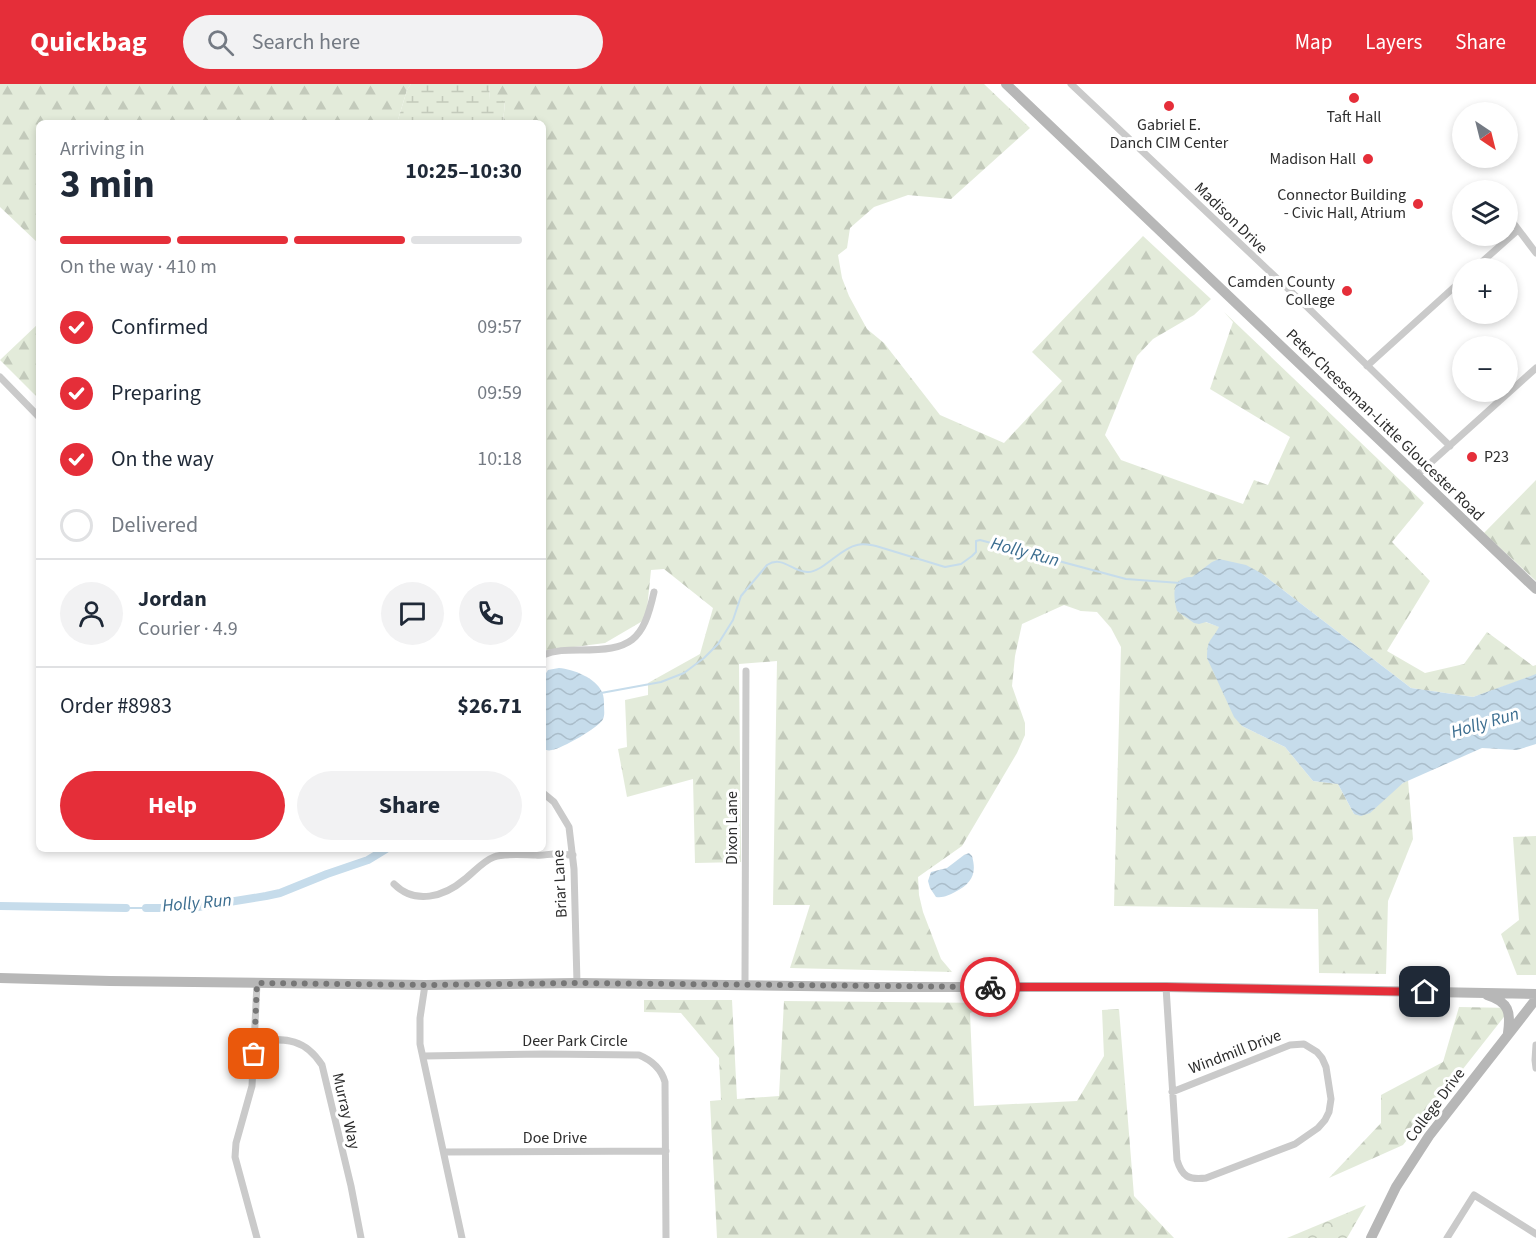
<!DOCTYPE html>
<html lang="en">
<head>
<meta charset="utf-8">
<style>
	body { margin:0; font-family:"Source Sans 3",sans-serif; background:#f2f2f3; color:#1f2937; height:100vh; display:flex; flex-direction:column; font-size:22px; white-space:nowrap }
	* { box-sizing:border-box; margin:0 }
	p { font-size:20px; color:#747a83 }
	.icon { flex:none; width:33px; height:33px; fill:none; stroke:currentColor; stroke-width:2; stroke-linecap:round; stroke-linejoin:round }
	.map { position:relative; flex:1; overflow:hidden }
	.side { position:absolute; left:36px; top:36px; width:510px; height:732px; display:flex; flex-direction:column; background:#fff; border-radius:9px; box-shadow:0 3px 9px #0003 }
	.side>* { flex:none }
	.needle { width:39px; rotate:145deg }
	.buttons { position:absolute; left:1452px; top:18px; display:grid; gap:12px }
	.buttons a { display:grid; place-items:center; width:66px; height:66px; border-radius:50%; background:#fff; box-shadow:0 3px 9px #0003; font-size:30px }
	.pin { position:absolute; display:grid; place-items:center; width:51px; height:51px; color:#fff; margin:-26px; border-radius:12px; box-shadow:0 3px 9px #0006 }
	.courier { position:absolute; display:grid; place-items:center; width:60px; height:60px; margin:-30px; border:4px solid #e52e39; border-radius:50%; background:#fff; color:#222; box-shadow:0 2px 8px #0007 }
	.headline em { font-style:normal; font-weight:700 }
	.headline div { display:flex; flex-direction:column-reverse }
	.headline { display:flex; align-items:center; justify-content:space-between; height:102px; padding:0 24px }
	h1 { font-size:39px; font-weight:700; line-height:45px }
	.bar { display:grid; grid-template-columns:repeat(4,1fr); gap:9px 6px; align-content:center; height:72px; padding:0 24px }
	.bar i { height:8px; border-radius:4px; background:#e0e1e3 }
	.bar .current { background:#e52e39 }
	.bar p { grid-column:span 4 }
	.line { display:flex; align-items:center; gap:15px; padding:0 24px; border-top:2px solid #e0e1e3 }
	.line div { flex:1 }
	.round { display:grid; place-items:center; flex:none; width:63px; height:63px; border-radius:32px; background:#f2f2f3 }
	ol { padding:0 24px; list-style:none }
	li { display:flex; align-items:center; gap:18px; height:66px }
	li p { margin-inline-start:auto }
	li .icon { padding:6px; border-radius:50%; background:#e52e39; color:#fff; stroke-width:4 }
	li:last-child { color:#747a83 }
	li i { width:33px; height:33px; border:3px solid #e0e1e3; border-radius:50% }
	.cta { display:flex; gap:12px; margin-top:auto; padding:12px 24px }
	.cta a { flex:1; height:69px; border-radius:36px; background:#e52e39; color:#fff; font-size:24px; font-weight:700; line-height:69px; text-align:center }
	.cta a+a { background:#f2f2f3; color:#1f2937 }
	header { display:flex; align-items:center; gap:36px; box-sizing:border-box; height:84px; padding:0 30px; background:#e52e39; color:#fff }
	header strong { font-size:28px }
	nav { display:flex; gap:33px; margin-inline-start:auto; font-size:21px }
	.search { width:420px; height:54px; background:#f2f2f3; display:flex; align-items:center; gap:15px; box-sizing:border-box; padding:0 21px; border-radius:33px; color:#747a83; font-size:22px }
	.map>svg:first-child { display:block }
</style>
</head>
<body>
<header>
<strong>Quickbag</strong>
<div class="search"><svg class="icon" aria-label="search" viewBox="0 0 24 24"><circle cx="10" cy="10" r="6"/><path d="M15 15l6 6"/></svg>Search here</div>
<nav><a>Map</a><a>Layers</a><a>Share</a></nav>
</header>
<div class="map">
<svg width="1536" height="1154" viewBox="0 0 1536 1154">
	<defs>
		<pattern id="forest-firs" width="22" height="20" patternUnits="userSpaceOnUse" patternTransform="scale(1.5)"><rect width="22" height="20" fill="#e3ebda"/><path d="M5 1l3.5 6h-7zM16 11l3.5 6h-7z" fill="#c3cabb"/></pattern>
		<pattern id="wetland-marsh" width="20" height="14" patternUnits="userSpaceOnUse" patternTransform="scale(1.5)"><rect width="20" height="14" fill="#e3ebda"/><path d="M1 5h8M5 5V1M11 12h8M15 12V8" fill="none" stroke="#c3cabb"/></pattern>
		<pattern id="park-crowns" width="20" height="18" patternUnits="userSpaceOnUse" patternTransform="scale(1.5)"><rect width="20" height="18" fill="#e3ebda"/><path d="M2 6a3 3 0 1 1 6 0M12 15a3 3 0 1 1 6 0" fill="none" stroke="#c3cabb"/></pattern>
		<pattern id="water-waves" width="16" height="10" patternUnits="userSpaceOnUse" patternTransform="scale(1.5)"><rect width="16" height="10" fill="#c6dceb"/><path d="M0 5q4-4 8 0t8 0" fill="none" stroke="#aabdca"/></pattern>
	</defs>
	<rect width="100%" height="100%" fill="#fff"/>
	<path fill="url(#forest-firs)" d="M 0,0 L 411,0 L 407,6 L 397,39 L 39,39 L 39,160 L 0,123 Z
		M 489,0 L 984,0 L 1030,44 L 951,115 L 908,111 L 874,123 L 850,144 L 847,164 L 838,171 L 842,194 L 849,212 L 867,245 L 884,259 L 940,331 L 1004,359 L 1062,297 L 1032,268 L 1143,152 L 1211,215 L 1194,231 L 1153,255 L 1137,272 L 1105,351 L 1121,376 L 1243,420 L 1254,396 L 1268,401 L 1290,353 L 1210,305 L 1233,238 L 1224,228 L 1424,419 L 1392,458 L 1430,497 L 1387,567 L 1425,589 L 1464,580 L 1487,548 L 1533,582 L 1536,581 L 1536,591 L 1473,613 L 1411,604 L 1261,489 L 1179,529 L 1220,543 L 1242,642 L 1285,663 L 1313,697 L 1338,700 L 1354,730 L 1408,696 L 1413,755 L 1388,817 L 1386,890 L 1319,889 L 1318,825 L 1114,822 L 1121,563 L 1111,544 L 1097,528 L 1081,527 L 1064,521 L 1022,540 L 1015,572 L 1012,602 L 1025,639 L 1025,651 L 1017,669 L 962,762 L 918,793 L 919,811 L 923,828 L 941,875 L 952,888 L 790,884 L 810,821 L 773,821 L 777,577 L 739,580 L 741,778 L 695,779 L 693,695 L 627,713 L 618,665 L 627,663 L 625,616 L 648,611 L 648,599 L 700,570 L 713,524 L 664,485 L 651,486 L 646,535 L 605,559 L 543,567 L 543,39 L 503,39 L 505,18 L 490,17 Z
		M 39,239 L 39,315 L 0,276 Z
		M 1536,396 L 1536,497 L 1484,449 Z
		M 1536,752 L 1536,891 L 1517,891 L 1501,850 L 1519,836 L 1513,753 Z
		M 644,916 L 732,916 L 737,1015 L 779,1012 L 784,917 L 994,919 L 970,929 L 974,1022 L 1077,1017 L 1104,972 L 1102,926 L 1119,925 L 1134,1112 L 1174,1154 L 717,1154 L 710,1017 L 721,1016 L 719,974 L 681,929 L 644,928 Z
		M 1459,923 L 1511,924 L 1403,1061 L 1329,1094 L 1381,1039 L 1381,1011 L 1443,978 Z"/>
	<path fill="url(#wetland-marsh)" d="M 411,0 L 489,0 L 490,16 L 505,17 L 503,39 L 397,39 L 407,6 Z"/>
	<path fill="url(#park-crowns)" d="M 1366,1121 L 1347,1154 L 1287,1154 Z"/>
	<path fill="url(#water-waves)" d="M 1219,475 L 1246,481 L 1261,489 L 1411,604 L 1473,613 L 1536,590 L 1536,660 L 1517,666 L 1482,664 L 1403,699 L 1370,729 L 1361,732 L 1354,730 L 1338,700 L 1313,697 L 1285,663 L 1242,642 L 1234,633 L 1207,574 C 1207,554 1211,558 1219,543 L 1206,538 L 1199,540 L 1194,539 L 1177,527 C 1173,512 1171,493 1192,493 L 1212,478 Z
		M 559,584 C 573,585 596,594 602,608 C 604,612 604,617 604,622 C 604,626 605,631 603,635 C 600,643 561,665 552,666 C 548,667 547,666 543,665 L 543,594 L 548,586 Z
		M 969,769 L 972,772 C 977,790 972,799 955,808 C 949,811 944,814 936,813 L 930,804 L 928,797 L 931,788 L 947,784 L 964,771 Z"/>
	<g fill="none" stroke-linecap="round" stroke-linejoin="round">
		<path stroke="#c6dceb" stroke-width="2" d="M 601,609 L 661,598 L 684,589 L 704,574 L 718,560 L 733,536 L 741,512 L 767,481 C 783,471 792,488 807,488 C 822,489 840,464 857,461 C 864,459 870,461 876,462 L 945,483 L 961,480 L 972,472 L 976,468 L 976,457 L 980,456 L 1126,495 L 1180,499
			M 126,824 L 146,824"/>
		<path stroke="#c6dceb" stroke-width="8" d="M 0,822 L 126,824
			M 146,824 L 192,824 L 266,812 L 280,809 L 327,790 L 368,776 L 386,765"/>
		<path stroke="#cacaca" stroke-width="7" d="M 1071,0 L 1302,218 L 1450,362
			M 1482,101 L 1487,106
			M 1508,132 L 1536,169
			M 1475,184 L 1518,146
			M 1367,282 L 1462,196
			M 0,293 L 39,333
			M 1417,391 L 1536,284
			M 543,571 C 555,566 567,566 580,566 C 631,566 643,558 654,508
			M 543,709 L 554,718 L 569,743 L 574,785 L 577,899
			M 394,800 C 415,821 444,813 465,795 C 474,788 483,777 494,773 C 503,769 526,771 536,771 C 542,772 548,770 554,770 C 560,770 567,771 573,771
			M 745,900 L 746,587
			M 425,901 L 420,934 L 420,960 L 462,1154
			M 1166,903 L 1177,1076 C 1182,1093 1189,1096 1206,1094 L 1295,1060 L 1318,1044 L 1325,1036 L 1329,1028 L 1331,1015 L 1326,983 L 1322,974 L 1317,968 L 1304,960 L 1290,961 L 1172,1008
			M 255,956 C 285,955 304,953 322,981 L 351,1102 L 361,1154
			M 1536,961 L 1535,976 L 1536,984
			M 424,972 L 544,970 L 639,971 C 651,976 661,984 665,998 L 666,1154
			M 444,1068 L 666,1067
			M 257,1154 L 235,1073 L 236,1059 L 252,1002 L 257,899
			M 1447,1154 L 1474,1111 L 1536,1150"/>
		<path stroke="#b7b7b7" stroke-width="10" d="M 1006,0 L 1536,505
			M 0,894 L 110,897 L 425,901 L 577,899 L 874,903 L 1166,903 L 1536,910
			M 1487,911 C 1509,918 1511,928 1508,949
			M 1371,1154 L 1396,1103 L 1429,1052 L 1536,915"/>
	</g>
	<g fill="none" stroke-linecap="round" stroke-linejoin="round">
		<path stroke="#767676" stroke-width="6" stroke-dasharray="0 10.8" d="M 254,970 L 257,899 L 425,901 L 577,899 L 990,903"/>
		<path stroke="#e52e39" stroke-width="8" d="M 990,903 L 1166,903 L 1425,908"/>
	</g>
	<g fill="#e52e39" stroke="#fff" stroke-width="2">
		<circle cx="1354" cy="14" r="6"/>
		<circle cx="1169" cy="22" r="6"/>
		<circle cx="1368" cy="75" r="6"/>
		<circle cx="1418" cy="120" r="6"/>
		<circle cx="1347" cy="207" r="6"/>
		<circle cx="1472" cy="373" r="6"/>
	</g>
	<g text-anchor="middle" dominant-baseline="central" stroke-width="6" stroke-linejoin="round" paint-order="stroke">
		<g font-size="16" fill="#2d2d2d" stroke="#fff" text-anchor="end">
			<text x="1354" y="33" text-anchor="middle">Taft Hall</text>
			<text x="1169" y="41" text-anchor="middle">Gabriel E.<tspan x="1169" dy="18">Danch CIM Center</tspan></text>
			<text x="1356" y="75">Madison Hall</text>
			<text x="1406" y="111">Connector Building<tspan x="1406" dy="18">- Civic Hall, Atrium</tspan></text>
			<text x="1335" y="198">Camden County<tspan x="1335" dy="18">College</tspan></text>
			<text x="1484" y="373" text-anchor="start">P23</text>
		</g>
		<g font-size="16" fill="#2d2d2d" stroke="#fff">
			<text transform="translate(1231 134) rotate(44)">Madison Drive</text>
			<text transform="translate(1385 341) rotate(44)">Peter Cheeseman-Little Gloucester Road</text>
			<text transform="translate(732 744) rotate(-90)">Dixon Lane</text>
			<text transform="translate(560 800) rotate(-93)">Briar Lane</text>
			<text x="575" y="957">Deer Park Circle</text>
			<text transform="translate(1235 968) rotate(-21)">Windmill Drive</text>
			<text transform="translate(1435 1021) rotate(-53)">College Drive</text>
			<text transform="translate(346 1027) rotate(77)">Murray Way</text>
			<text x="555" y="1054">Doe Drive</text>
		</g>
		<g font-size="18" font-style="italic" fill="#3b6d8f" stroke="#fff">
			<text transform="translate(1025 468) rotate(15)">Holly Run</text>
			<text transform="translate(1485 639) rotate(-16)">Holly Run</text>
			<text transform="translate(197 819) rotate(-5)">Holly Run</text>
		</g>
	</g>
</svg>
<div class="buttons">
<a><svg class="needle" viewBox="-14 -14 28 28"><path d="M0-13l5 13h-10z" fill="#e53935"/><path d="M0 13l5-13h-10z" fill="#747a83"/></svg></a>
<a><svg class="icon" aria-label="layers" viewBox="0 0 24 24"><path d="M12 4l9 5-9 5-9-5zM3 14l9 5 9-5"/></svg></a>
<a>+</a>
<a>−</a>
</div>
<div class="pin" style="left:254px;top:970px;background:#ea580c"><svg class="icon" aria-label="bag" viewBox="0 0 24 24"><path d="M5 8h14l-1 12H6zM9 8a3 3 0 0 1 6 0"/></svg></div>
<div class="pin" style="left:1425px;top:908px;background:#1f2937"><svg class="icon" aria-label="home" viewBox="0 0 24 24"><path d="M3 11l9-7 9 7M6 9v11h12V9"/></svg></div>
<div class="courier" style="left:990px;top:903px"><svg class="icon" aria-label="bike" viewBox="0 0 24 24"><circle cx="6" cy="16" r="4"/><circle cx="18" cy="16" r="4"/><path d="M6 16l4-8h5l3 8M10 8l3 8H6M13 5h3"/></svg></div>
<section class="side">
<div class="headline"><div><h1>3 min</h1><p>Arriving in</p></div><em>10:25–10:30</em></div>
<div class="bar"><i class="current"></i><i class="current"></i><i class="current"></i><i></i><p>On the way · 410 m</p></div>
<ol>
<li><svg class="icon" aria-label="check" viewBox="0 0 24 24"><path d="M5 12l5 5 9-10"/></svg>Confirmed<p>09:57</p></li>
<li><svg class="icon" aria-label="check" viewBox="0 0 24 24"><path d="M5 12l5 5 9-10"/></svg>Preparing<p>09:59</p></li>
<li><svg class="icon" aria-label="check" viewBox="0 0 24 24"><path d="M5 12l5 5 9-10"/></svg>On the way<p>10:18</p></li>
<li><i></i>Delivered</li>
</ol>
<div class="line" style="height:108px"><a class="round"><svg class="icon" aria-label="person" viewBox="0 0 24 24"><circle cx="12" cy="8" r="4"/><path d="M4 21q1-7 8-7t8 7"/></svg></a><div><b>Jordan</b><p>Courier · 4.9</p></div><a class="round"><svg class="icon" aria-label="chat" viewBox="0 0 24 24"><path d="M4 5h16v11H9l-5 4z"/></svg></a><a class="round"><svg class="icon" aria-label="phone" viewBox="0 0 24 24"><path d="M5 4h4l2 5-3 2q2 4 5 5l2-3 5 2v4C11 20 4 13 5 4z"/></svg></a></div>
<div class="line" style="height:78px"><div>Order #8983</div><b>$26.71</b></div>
<div class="cta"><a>Help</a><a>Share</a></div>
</section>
</div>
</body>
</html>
